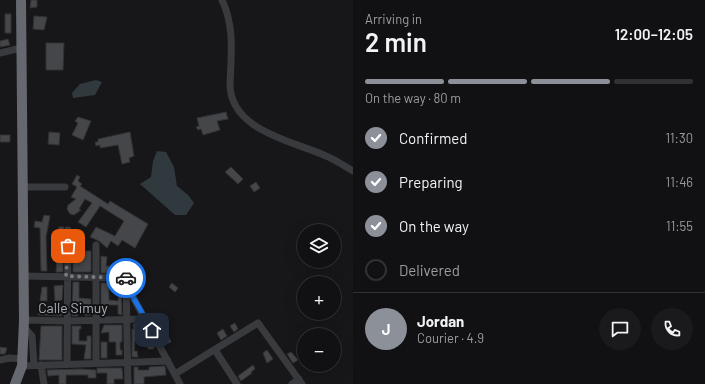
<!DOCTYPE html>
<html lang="en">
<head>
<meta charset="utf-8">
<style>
	body { margin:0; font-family:Barlow,sans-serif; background:#1a1a1c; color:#f1f3f6; height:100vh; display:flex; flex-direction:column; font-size:15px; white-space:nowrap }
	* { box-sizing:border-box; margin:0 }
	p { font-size:13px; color:#9c9da0 }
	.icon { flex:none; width:22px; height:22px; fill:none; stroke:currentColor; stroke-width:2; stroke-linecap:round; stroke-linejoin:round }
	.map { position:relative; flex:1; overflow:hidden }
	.side { display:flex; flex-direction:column; background:#111113; width:352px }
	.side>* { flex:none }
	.controls { position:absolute; left:297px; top:224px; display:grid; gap:8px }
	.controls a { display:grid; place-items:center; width:44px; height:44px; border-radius:50%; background:#111113; box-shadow:0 4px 16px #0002,0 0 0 1px #303133; font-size:20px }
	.pin { position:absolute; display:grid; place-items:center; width:34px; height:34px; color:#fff; margin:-17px; border-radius:8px; box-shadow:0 2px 6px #0006 }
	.courier { position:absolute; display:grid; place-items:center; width:40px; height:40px; margin:-20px; border:3px solid #1a73e8; border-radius:50%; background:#fff; color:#222; box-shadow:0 1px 5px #0007 }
	.summary em { font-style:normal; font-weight:600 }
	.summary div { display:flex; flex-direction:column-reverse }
	.summary { display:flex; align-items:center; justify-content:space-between; height:68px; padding:0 12px }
	h1 { font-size:26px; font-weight:600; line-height:30px }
	.bar { display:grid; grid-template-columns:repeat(4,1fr); gap:6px 4px; align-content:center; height:48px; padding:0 12px }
	.bar i { height:5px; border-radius:3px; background:#303133 }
	.bar .active { background:#8c9099 }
	.bar p { grid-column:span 4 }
	.line { display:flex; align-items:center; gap:10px; padding:0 12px; border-top:1px solid #303133 }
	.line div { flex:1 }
	.round { display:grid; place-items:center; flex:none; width:42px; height:42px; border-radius:21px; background:#1a1a1c }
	ol { padding:0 12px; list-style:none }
	li { display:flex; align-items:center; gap:12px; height:44px }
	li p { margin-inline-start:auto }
	li .icon { padding:4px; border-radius:50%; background:#8c9099; color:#fff; stroke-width:4 }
	li:last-child { color:#9c9da0 }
	li i { width:22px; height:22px; border:2px solid #303133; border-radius:50% }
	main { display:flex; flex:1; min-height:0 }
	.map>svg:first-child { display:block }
</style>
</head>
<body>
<main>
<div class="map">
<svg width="353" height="384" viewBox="0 0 353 384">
	<rect width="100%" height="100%" fill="#171719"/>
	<path fill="#30393e" d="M 96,80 L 102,82 L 95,95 L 73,98 L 72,93 L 80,84 Z
		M 157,151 L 166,152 L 174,167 L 177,186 L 188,195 L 194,203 L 186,215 L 175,215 L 140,184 L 151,177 L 153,161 Z"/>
	<path fill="#444649" stroke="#323235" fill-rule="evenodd" d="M 31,0 L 37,0 L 37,7 L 30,8 Z
		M 5,14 L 11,14 L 11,33 L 5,33 Z
		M 34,16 L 47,17 L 44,30 L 33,29 Z
		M 8,39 L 10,45 L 0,47 L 0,41 Z
		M 46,43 L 64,43 L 63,70 L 46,70 Z
		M 226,112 L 228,119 L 217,121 L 220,130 L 203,135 L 201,129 L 198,130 L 196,127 L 199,126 L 197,118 Z
		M 78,117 L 91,121 L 83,140 L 72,135 L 78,123 L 75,121 Z
		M 49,132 L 60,133 L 59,145 L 48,144 Z
		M 130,132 L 134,156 L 129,158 L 130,162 L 122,164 L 118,145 L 100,148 L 100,145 L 96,146 L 95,142 L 98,142 L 98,139 Z
		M 0,135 L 10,135 L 10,142 L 0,142 Z
		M 231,167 L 243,179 L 238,184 L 225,172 Z
		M 77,175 L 80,177 L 78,181 L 82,184 L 80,186 L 108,204 L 110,201 L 148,224 L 135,248 L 122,240 L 118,246 L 111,241 L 107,248 L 99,241 L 90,237 L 96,227 L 115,236 L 124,221 L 100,206 L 86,227 L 78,222 L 92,203 L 85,199 L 79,209 L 81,210 L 74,215 L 70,214 L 67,209 L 68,205 L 76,199 L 71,197 L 77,187 L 72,184 Z
		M 256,182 L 260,188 L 254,192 L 250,186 Z
		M 44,215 L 50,216 L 46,237 L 47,271 L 41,271 L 40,228 L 34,227 L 35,221 L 42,222 Z
		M 59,227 L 64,227 L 63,242 L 54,241 L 54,236 L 57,236 Z
		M 74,236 L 81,238 L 80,244 L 73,243 Z
		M 73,249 L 76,249 L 76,254 L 79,255 L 85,254 L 85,251 L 91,251 L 91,272 L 73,272 Z
		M 52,250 L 63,250 L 63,272 L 56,272 L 57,257 L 51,256 Z
		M 101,256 L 107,257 L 106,266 L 126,267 L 126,273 L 101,273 Z
		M 73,282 L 79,282 L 79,298 L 91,299 L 91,315 L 85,316 L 85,312 L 77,312 L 78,316 L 72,316 Z
		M 101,283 L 121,283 L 122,315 L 118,314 L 118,305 L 101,305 ZM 109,286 L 119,287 L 118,301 L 109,300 Z
		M 172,283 L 178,288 L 175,292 L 169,287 Z
		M 63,285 L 62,300 L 55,301 L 54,286 Z
		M 42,287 L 47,287 L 47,301 L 40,301 Z
		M 44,305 L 52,305 L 52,313 L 62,313 L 62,316 L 38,315 L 39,310 L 43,310 Z
		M 158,322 L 165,336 L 168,335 L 171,342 L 164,345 L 155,328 L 155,323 Z
		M 235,323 L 238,329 L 234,332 L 230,326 Z
		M 133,324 L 139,324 L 140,337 L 149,337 L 154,346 L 154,349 L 148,349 L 147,341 L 135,341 L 134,351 L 137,351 L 138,357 L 132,357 L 132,329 L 134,329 Z
		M 104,325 L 122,325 L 122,342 L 120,342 L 120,350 L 122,350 L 122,355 L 116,355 L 116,342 L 109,342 L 109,332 L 101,333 Z
		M 41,326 L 62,326 L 62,360 L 39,360 Z
		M 72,326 L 81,326 L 81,329 L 79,329 L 79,341 L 87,341 L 87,336 L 91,336 L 91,359 L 84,359 L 86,345 L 72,344 Z
		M 223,329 L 227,336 L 221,340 L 217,333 Z
		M 101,342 L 107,342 L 107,358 L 101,358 Z
		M 0,347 L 7,348 L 5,354 L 0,354 Z
		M 267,350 L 273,359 L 267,363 L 263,353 Z
		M 291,352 L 298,360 L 293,363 L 287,354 Z
		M 253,365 L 255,369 L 251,372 L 252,373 L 241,381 L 238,376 Z
		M 165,366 L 166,375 L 144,377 L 144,384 L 134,384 L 134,367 L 138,367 L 138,370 L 149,370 L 149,367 Z
		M 97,368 L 122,368 L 123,379 L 114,379 L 114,384 L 107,384 L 107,373 L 97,373 Z
		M 81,369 L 96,370 L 96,378 L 88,378 L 88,375 L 66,375 L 66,384 L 59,384 L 59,375 L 48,376 L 47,370 Z"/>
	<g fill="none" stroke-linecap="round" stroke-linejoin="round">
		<path stroke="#393a3e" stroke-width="7" d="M 222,0 C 235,27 231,56 230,84 C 230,131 294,141 326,156 C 336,160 344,166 353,171
			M 0,53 L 21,48
			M 22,187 L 65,187
			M 96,245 L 96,363
			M 23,276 L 126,278
			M 126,278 L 133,297 L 180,384
			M 126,284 L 128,384
			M 24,320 L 67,321 L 146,319
			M 24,327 L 32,336 L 34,365
			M 215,350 L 237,384
			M 0,360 L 10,358 L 23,359
			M 67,363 L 68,230
			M 41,365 L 44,384
			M 22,366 L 168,361
			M 175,374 L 258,323 L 302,384
			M 292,384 L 299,379"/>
		<path stroke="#65686e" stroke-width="10" d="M 15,384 L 22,366 L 24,320 L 21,0"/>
	</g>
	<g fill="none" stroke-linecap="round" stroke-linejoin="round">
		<path stroke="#777a80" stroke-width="4" stroke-dasharray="0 7.2" d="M 68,246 L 66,276 L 126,278"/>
		<path stroke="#1a73e8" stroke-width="5" d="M 126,278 L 133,297 L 152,330"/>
	</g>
	<g text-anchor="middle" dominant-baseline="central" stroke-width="4" stroke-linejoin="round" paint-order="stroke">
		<g font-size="14" fill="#abb0b8" stroke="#121214">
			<text x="73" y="307">Calle Simuy</text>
		</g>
	</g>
</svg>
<div class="controls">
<a><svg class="icon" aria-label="layers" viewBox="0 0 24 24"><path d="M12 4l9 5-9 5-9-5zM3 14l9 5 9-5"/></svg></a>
<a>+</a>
<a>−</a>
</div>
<div class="pin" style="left:68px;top:246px;background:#ea580c"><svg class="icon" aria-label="bag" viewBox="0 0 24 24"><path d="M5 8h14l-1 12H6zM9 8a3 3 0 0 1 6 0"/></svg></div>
<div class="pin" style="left:152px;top:330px;background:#1f2937"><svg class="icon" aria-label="home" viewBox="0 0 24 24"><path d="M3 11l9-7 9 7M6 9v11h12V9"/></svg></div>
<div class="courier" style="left:126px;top:278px"><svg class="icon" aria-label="car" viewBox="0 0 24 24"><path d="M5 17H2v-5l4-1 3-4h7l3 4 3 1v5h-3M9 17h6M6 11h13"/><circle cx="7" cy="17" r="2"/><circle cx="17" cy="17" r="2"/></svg></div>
</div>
<section class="side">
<div class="summary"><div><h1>2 min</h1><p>Arriving in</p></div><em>12:00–12:05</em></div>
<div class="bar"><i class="active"></i><i class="active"></i><i class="active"></i><i></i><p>On the way · 80 m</p></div>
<ol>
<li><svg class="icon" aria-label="check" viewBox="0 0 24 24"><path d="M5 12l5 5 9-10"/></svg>Confirmed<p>11:30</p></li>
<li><svg class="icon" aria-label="check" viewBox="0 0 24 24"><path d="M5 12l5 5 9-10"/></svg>Preparing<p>11:46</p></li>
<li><svg class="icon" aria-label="check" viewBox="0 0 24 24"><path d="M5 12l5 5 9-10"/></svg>On the way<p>11:55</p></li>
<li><i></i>Delivered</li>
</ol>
<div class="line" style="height:72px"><b class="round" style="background:#8c9099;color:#fff">J</b><div><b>Jordan</b><p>Courier · 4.9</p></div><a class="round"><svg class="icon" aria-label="chat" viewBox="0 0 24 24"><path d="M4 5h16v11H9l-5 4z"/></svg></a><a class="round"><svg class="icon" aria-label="phone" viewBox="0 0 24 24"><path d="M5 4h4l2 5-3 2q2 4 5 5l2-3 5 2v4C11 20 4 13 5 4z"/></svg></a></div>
</section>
</main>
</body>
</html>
